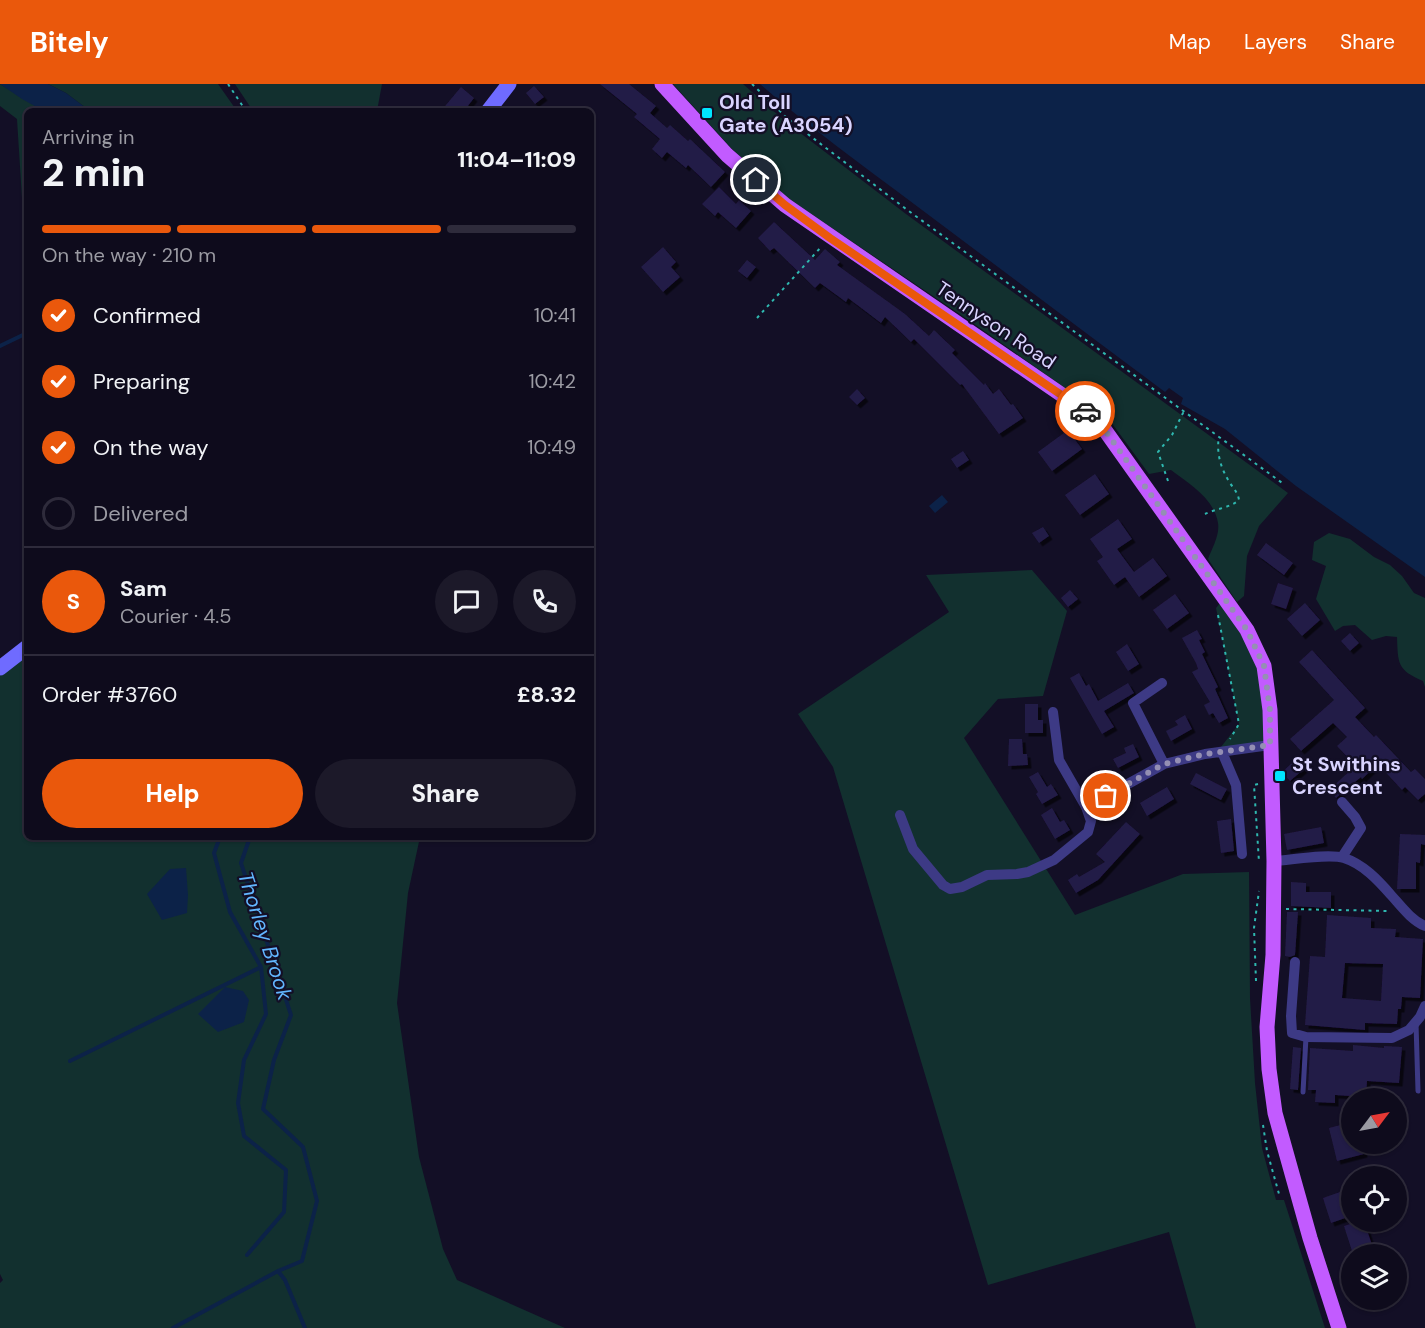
<!DOCTYPE html>
<html lang="en">
<head>
<meta charset="utf-8">
<style>
	body { margin:0; font-family:"DM Sans",sans-serif; background:#1c1929; color:#f1f3f6; height:100vh; display:flex; flex-direction:column; font-size:22px; white-space:nowrap }
	* { box-sizing:border-box; margin:0 }
	p { font-size:20px; color:#9b9ba3 }
	.icon { flex:none; width:33px; height:33px; fill:none; stroke:currentColor; stroke-width:2; stroke-linecap:round; stroke-linejoin:round }
	.map { position:relative; flex:1; overflow:hidden }
	.panel { position:absolute; left:24px; top:24px; width:570px; height:732px; display:flex; flex-direction:column; background:#0e0b1c; border-radius:9px; box-shadow:0 2px 4px #0004,0 0 0 2px #2e2b3b }
	.panel>* { flex:none }
	.needle { width:39px; rotate:58deg }
	.controls { position:absolute; left:1341px; top:1004px; display:grid; gap:12px }
	.controls a { display:grid; place-items:center; width:66px; height:66px; border-radius:50%; background:#0e0b1c; box-shadow:0 2px 4px #0004,0 0 0 2px #2e2b3b; font-size:30px }
	.pin { position:absolute; display:grid; place-items:center; width:51px; height:51px; color:#fff; margin:-26px; border:3px solid #fff; border-radius:50%; box-shadow:0 2px 6px #0007 }
	.courier { position:absolute; display:grid; place-items:center; width:60px; height:60px; margin:-30px; border:4px solid #ea580c; border-radius:50%; background:#fff; color:#222; box-shadow:0 2px 8px #0007 }
	.headline em { font-style:normal; font-weight:800 }
	.headline div { display:flex; flex-direction:column-reverse }
	.headline { display:flex; align-items:center; justify-content:space-between; height:102px; padding:0 18px }
	h1 { font-size:39px; font-weight:800; line-height:45px }
	.bar { display:grid; grid-template-columns:repeat(4,1fr); gap:9px 6px; align-content:center; height:72px; padding:0 18px }
	.bar i { height:8px; border-radius:4px; background:#2e2b3b }
	.bar .current { background:#ea580c }
	.bar p { grid-column:span 4 }
	.line { display:flex; align-items:center; gap:15px; padding:0 18px; border-top:2px solid #2e2b3b }
	.line div { flex:1 }
	.round { display:grid; place-items:center; flex:none; width:63px; height:63px; border-radius:32px; background:#1c1929 }
	ol { padding:0 18px; list-style:none }
	li { display:flex; align-items:center; gap:18px; height:66px }
	li p { margin-inline-start:auto }
	li .icon { padding:6px; border-radius:50%; background:#ea580c; color:#fff; stroke-width:4 }
	li:last-child { color:#9b9ba3 }
	li i { width:33px; height:33px; border:3px solid #2e2b3b; border-radius:50% }
	.button { display:flex; gap:12px; margin-top:auto; padding:12px 18px }
	.button a { flex:1; height:69px; border-radius:36px; background:#ea580c; color:#fff; font-size:24px; font-weight:800; line-height:69px; text-align:center }
	.button a+a { background:#1c1929; color:#f1f3f6 }
	header { display:flex; align-items:center; gap:36px; box-sizing:border-box; height:84px; padding:0 30px; background:#ea580c; color:#fff }
	header strong { font-size:28px }
	nav { display:flex; gap:33px; margin-inline-start:auto; font-size:21px }
	.map>svg:first-child { display:block }
</style>
</head>
<body>
<header>
<strong>Bitely</strong>
<nav><a>Map</a><a>Layers</a><a>Share</a></nav>
</header>
<div class="map">
<svg width="1425" height="1244" viewBox="0 0 1425 1244">
	<defs>
		<filter id="shadow"><feDropShadow dx="3.5" dy="3.5" stdDeviation="0" flood-color="#0009"/></filter>
	</defs>
	<rect width="100%" height="100%" fill="#130f26"/>
	<path fill="#12302f" d="M 0,0 L 44,27 L 27,27 L 27,138 L 23,130 L 17,35 L 0,22 Z
		M 48,0 L 218,0 L 237,27 L 90,27 L 66,9 Z
		M 235,0 L 382,0 L 377,27 L 253,27 Z
		M 673,0 L 743,0 L 786,38 L 906,130 L 1288,409 L 1259,442 L 1247,472 L 1244,512 L 1237,518 L 1208,475 C 1212,464 1220,451 1218,439 C 1214,414 1189,400 1171,386 L 1149,390 L 1108,334 L 967,235 L 789,115 L 732,65 Z
		M 1329,449 L 1350,455 L 1374,473 L 1390,481 L 1402,492 L 1414,509 L 1425,514 L 1425,603 L 1423,597 C 1397,586 1398,579 1397,553 L 1386,552 L 1372,556 L 1355,541 L 1343,542 L 1335,547 L 1316,515 L 1326,482 L 1312,476 L 1314,458 Z
		M 1032,486 L 1067,527 L 1043,612 L 998,615 L 964,654 L 1075,831 L 1183,790 L 1249,788 L 1250,914 L 1255,999 L 1262,1064 L 1276,1116 L 1284,1116 L 1325,1244 L 1196,1244 L 1169,1148 L 988,1201 L 833,683 L 798,630 L 949,528 L 926,491 Z
		M 1225,513 L 1258,568 L 1270,661 L 1217,668 L 1239,640 L 1216,524 Z
		M 27,570 L 27,753 L 420,753 L 408,809 L 397,919 L 419,1073 L 443,1165 L 457,1196 L 565,1244 L 0,1244 L 0,1199 L 3,1196 L 0,1190 L 0,592 Z"/>
	<path fill="#0c2248" d="M 0,0 L 48,0 L 66,9 L 90,27 L 44,27 L 22,15 Z
		M 760,0 L 1425,0 L 1425,493 L 1296,402 L 1225,345 L 1181,320 L 1183,314 L 1169,304 L 1165,308 C 1082,246 998,183 914,120 C 862,81 809,43 760,0 Z
		M 942,411 L 948,418 L 935,429 L 929,422 Z
		M 186,784 L 188,811 L 187,829 L 162,836 L 147,810 L 170,785 Z
		M 225,903 L 243,907 L 249,916 L 244,938 L 218,948 L 198,930 Z"/>
	<g fill="none" stroke-linecap="round" stroke-linejoin="round">
		<path stroke="#0c2248" stroke-width="4" d="M 0,262 L 27,249
			M 220,753 L 214,769 L 230,828 L 261,883 L 266,930 L 244,976 L 238,1019 L 244,1052 L 286,1086 L 284,1128 L 247,1171
			M 70,977 L 261,883
			M 278,1187 L 285,1196 L 305,1244
			M 173,1244 L 278,1187 L 302,1177 L 317,1117 L 303,1063 L 263,1025 L 274,976 L 291,931 L 241,779 L 250,753"/>
	</g>
	<path fill="#241b47" fill-rule="evenodd" filter="url(#shadow)" d="M 600,0 L 629,0 L 656,22 L 650,29 L 667,44 L 670,41 L 688,57 L 690,55 L 725,88 L 711,103 L 688,81 L 686,84 L 667,68 L 662,74 L 652,65 L 660,55 L 634,33 L 637,30 Z
		M 534,2 L 544,13 L 535,20 L 526,9 Z
		M 461,3 L 474,14 L 464,27 L 441,27 Z
		M 719,103 L 736,120 L 739,116 L 751,127 L 736,144 L 718,128 L 715,132 L 702,120 Z
		M 774,138 L 815,176 L 825,165 L 840,178 L 837,181 L 905,230 L 929,252 L 934,246 L 955,266 L 952,269 L 984,301 L 985,299 L 993,310 L 999,305 L 1011,321 L 1013,320 L 1023,334 L 999,350 L 962,300 L 960,301 L 914,255 L 911,258 L 885,233 L 881,239 L 848,214 L 846,218 L 820,199 L 815,204 L 774,164 L 770,167 L 758,154 Z
		M 663,163 L 676,178 L 671,183 L 680,193 L 663,208 L 641,183 Z
		M 747,176 L 756,183 L 747,194 L 738,187 Z
		M 857,305 L 865,314 L 857,321 L 849,313 Z
		M 1068,346 L 1082,365 L 1052,387 L 1038,368 Z
		M 963,367 L 969,376 L 957,384 L 951,375 Z
		M 1095,390 L 1109,410 L 1080,431 L 1065,411 Z
		M 1118,435 L 1132,455 L 1117,465 L 1134,488 L 1153,474 L 1167,492 L 1139,513 L 1125,493 L 1114,501 L 1097,477 L 1103,473 L 1090,455 Z
		M 1043,443 L 1049,452 L 1039,459 L 1032,449 Z
		M 1266,459 L 1293,479 L 1284,491 L 1257,471 Z
		M 1278,499 L 1293,504 L 1286,525 L 1271,520 Z
		M 1070,506 L 1078,515 L 1068,523 L 1061,514 Z
		M 1175,510 L 1189,529 L 1167,545 L 1153,526 Z
		M 1305,519 L 1320,536 L 1302,552 L 1287,535 Z
		M 1197,546 L 1202,555 L 1199,556 L 1205,568 L 1202,570 L 1218,603 L 1215,605 L 1228,634 L 1219,639 L 1213,629 L 1209,631 L 1204,621 L 1210,618 L 1192,588 L 1198,585 L 1196,579 L 1182,554 Z
		M 1350,549 L 1359,559 L 1350,567 L 1341,557 Z
		M 1127,560 L 1139,580 L 1128,587 L 1116,568 Z
		M 1312,566 L 1365,624 L 1355,633 L 1374,653 L 1376,651 L 1411,688 L 1415,685 L 1425,695 L 1425,710 L 1418,716 L 1405,703 L 1402,706 L 1378,680 L 1362,695 L 1361,693 L 1336,714 L 1329,706 L 1353,684 L 1351,683 L 1354,680 L 1337,662 L 1347,653 L 1333,639 L 1301,667 L 1290,655 L 1334,616 L 1299,578 Z
		M 1079,589 L 1086,602 L 1089,600 L 1098,617 L 1128,599 L 1134,609 L 1104,627 L 1114,643 L 1102,650 L 1070,594 Z
		M 1025,620 L 1038,620 L 1038,636 L 1043,636 L 1043,649 L 1025,649 Z
		M 1185,631 L 1192,645 L 1171,657 L 1166,647 L 1178,641 L 1175,637 Z
		M 1009,655 L 1022,655 L 1023,670 L 1027,670 L 1028,681 L 1008,682 Z
		M 1133,660 L 1139,673 L 1118,684 L 1113,675 L 1126,669 L 1124,664 Z
		M 1301,671 L 1310,680 L 1290,697 L 1282,688 Z
		M 1038,688 L 1047,703 L 1051,700 L 1058,711 L 1042,720 L 1036,710 L 1038,708 L 1029,693 Z
		M 1196,689 L 1227,705 L 1221,716 L 1190,700 Z
		M 1167,703 L 1174,715 L 1147,732 L 1140,719 Z
		M 1052,724 L 1060,738 L 1064,736 L 1070,746 L 1055,755 L 1041,731 Z
		M 1231,735 L 1234,767 L 1221,769 L 1217,737 Z
		M 1126,738 L 1140,750 L 1098,796 L 1076,809 L 1068,796 L 1077,790 L 1079,793 L 1105,778 L 1096,770 Z
		M 1321,743 L 1324,759 L 1287,766 L 1284,750 Z
		M 1400,750 L 1425,751 L 1425,761 L 1421,760 L 1420,779 L 1416,778 L 1416,805 L 1397,805 Z
		M 1291,798 L 1306,799 L 1306,808 L 1331,808 L 1331,824 L 1291,822 Z
		M 1287,828 L 1298,828 L 1295,871 L 1290,873 L 1285,872 Z
		M 1327,831 L 1371,834 L 1371,844 L 1396,845 L 1395,853 L 1423,855 L 1420,914 L 1402,913 L 1401,925 L 1398,925 L 1397,940 L 1365,939 L 1365,946 L 1305,941 L 1310,872 L 1325,873 ZM 1345,879 L 1383,880 L 1381,917 L 1342,914 Z
		M 1353,961 L 1384,964 L 1384,962 L 1402,963 L 1399,999 L 1367,997 L 1366,1013 L 1335,1011 L 1335,1019 L 1315,1018 L 1316,1006 L 1308,1006 L 1310,964 L 1353,967 Z
		M 1293,963 L 1301,964 L 1298,1006 L 1290,1005 Z
		M 1352,1038 L 1352,1059 L 1362,1059 L 1364,1070 L 1337,1077 L 1329,1044 Z
		M 1340,1108 L 1348,1133 L 1331,1139 L 1323,1114 Z
		M 1359,1137 L 1364,1137 L 1375,1170 L 1353,1170 L 1344,1142 Z"/>
	<g fill="none" stroke-linecap="round" stroke-linejoin="round">
		<path stroke="#2fb8b0" stroke-width="2" stroke-dasharray="3 4.5" stroke-linecap="butt" d="M 228,0 L 246,27
			M 752,0 L 788,35 L 906,125 L 1285,401
			M 757,234 L 822,162
			M 1168,397 L 1158,368 L 1172,351 L 1184,327
			M 1205,430 C 1215,425 1232,423 1239,416 C 1238,409 1234,405 1230,399 C 1221,385 1216,369 1219,353
			M 1218,531 L 1239,640 L 1230,655
			M 1258,700 L 1254,701 L 1259,778
			M 1286,825 L 1389,827
			M 1256,897 L 1254,844 L 1259,807
			M 1263,1041 L 1267,1067 L 1279,1110"/>
		<path stroke="#3d3a85" stroke-width="5" d="M 1416,939 L 1418,1007
			M 1303,1008 L 1306,953"/>
		<path stroke="#3d3a85" stroke-width="10" d="M 1162,599 L 1133,619 L 1164,680 L 1205,670 L 1270,661
			M 1222,668 L 1236,701 L 1242,770
			M 1342,718 L 1355,733 L 1361,744 L 1342,773
			M 1086,723 L 1164,680
			M 900,731 L 913,765 L 943,801 L 950,805 L 962,803 L 987,791 L 1017,790 L 1028,788 L 1054,776 L 1088,748 L 1091,737 L 1086,723 L 1059,676 L 1053,628
			M 1274,777 C 1291,776 1329,769 1344,774 C 1363,780 1378,796 1391,811 C 1401,822 1411,836 1425,842
			M 1295,878 L 1291,932 L 1292,949 L 1306,953 L 1392,954 L 1409,946 L 1420,933 L 1425,922"/>
		<path stroke="#6f6bff" stroke-width="15" d="M 488,27 L 509,0
			M 0,584 L 27,563"/>
		<path stroke="#c25bff" stroke-width="15" d="M 662,0 L 727,71 L 785,121 L 1097,335 L 1247,546 L 1264,582 L 1270,626 L 1274,777 L 1273,871 L 1267,943 L 1269,985 L 1275,1029 L 1310,1154 L 1339,1244"/>
	</g>
	<g fill="none" stroke-linecap="round" stroke-linejoin="round">
		<path stroke="#948fb3" stroke-width="6" stroke-dasharray="0 10.8" d="M 1085,327 L 1097,335 L 1247,546 L 1264,582 L 1270,626 L 1270,661 L 1205,670 L 1164,680 L 1106,712"/>
		<path stroke="#ea580c" stroke-width="8" d="M 756,96 L 785,121 L 830,154 L 1085,327"/>
	</g>
	<g fill="#00e5ff" stroke="#130f26" stroke-width="2">
		<rect x="701" y="23" width="12" height="12" rx="3"/>
		<rect x="1274" y="686" width="12" height="12" rx="3"/>
	</g>
	<g text-anchor="middle" dominant-baseline="central" stroke-width="4.5" stroke-linejoin="round" paint-order="stroke">
		<g font-size="20" font-weight="bold" fill="#d9d4ff" stroke="#130f26" text-anchor="start">
			<text x="719" y="18">Old Toll<tspan x="719" dy="23">Gate (A3054)</tspan></text>
			<text x="1292" y="680">St Swithins<tspan x="1292" dy="23">Crescent</tspan></text>
		</g>
		<g font-size="20" fill="#d9d4ff" stroke="#130f26">
			<text transform="translate(996 241) rotate(34)">Tennyson Road</text>
		</g>
		<g font-size="21" font-style="italic" fill="#62b6ff" stroke="#130f26">
			<text transform="translate(265 852) rotate(72)">Thorley Brook</text>
		</g>
	</g>
</svg>
<div class="controls">
<a><svg class="needle" viewBox="-14 -14 28 28"><path d="M0-13l5 13h-10z" fill="#e53935"/><path d="M0 13l5-13h-10z" fill="#9b9ba3"/></svg></a>
<a><svg class="icon" aria-label="locate" viewBox="0 0 24 24"><circle cx="12" cy="12" r="6"/><path d="M12 2v4M12 18v4M2 12h4M18 12h4"/></svg></a>
<a><svg class="icon" aria-label="layers" viewBox="0 0 24 24"><path d="M12 4l9 5-9 5-9-5zM3 14l9 5 9-5"/></svg></a>
</div>
<div class="pin" style="left:1106px;top:712px;background:#ea580c"><svg class="icon" aria-label="bag" viewBox="0 0 24 24"><path d="M5 8h14l-1 12H6zM9 8a3 3 0 0 1 6 0"/></svg></div>
<div class="pin" style="left:756px;top:96px;background:#1f2937"><svg class="icon" aria-label="home" viewBox="0 0 24 24"><path d="M3 11l9-7 9 7M6 9v11h12V9"/></svg></div>
<div class="courier" style="left:1085px;top:327px"><svg class="icon" aria-label="car" viewBox="0 0 24 24"><path d="M5 17H2v-5l4-1 3-4h7l3 4 3 1v5h-3M9 17h6M6 11h13"/><circle cx="7" cy="17" r="2"/><circle cx="17" cy="17" r="2"/></svg></div>
<section class="panel">
<div class="headline"><div><h1>2 min</h1><p>Arriving in</p></div><em>11:04–11:09</em></div>
<div class="bar"><i class="current"></i><i class="current"></i><i class="current"></i><i></i><p>On the way · 210 m</p></div>
<ol>
<li><svg class="icon" aria-label="check" viewBox="0 0 24 24"><path d="M5 12l5 5 9-10"/></svg>Confirmed<p>10:41</p></li>
<li><svg class="icon" aria-label="check" viewBox="0 0 24 24"><path d="M5 12l5 5 9-10"/></svg>Preparing<p>10:42</p></li>
<li><svg class="icon" aria-label="check" viewBox="0 0 24 24"><path d="M5 12l5 5 9-10"/></svg>On the way<p>10:49</p></li>
<li><i></i>Delivered</li>
</ol>
<div class="line" style="height:108px"><b class="round" style="background:#ea580c;color:#fff">S</b><div><b>Sam</b><p>Courier · 4.5</p></div><a class="round"><svg class="icon" aria-label="chat" viewBox="0 0 24 24"><path d="M4 5h16v11H9l-5 4z"/></svg></a><a class="round"><svg class="icon" aria-label="phone" viewBox="0 0 24 24"><path d="M5 4h4l2 5-3 2q2 4 5 5l2-3 5 2v4C11 20 4 13 5 4z"/></svg></a></div>
<div class="line" style="height:78px"><div>Order #3760</div><b>£8.32</b></div>
<div class="button"><a>Help</a><a>Share</a></div>
</section>
</div>
</body>
</html>
